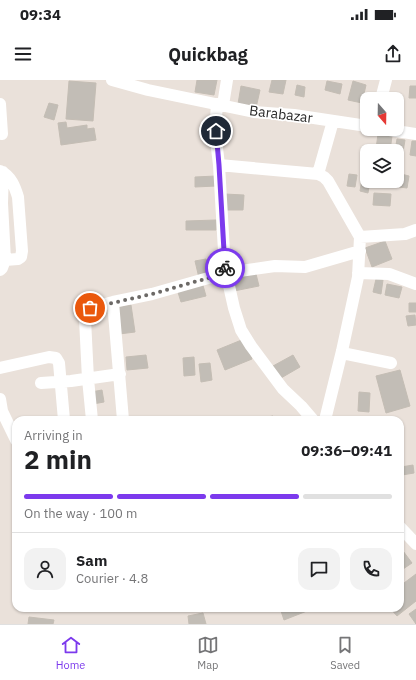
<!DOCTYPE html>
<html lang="en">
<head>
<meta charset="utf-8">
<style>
	body { margin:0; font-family:"IBM Plex Sans",sans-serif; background:#f2f2f2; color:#202124; height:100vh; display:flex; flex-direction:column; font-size:15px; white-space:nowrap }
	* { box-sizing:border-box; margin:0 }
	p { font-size:13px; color:#757577 }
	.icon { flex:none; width:22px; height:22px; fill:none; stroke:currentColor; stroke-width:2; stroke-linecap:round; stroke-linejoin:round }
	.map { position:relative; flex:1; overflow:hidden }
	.panel { position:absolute; left:12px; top:336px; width:392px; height:196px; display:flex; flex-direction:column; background:#fff; border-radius:12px; box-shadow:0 1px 3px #0004 }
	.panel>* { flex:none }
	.needle { width:26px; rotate:160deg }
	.tools { position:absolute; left:360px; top:12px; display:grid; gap:8px }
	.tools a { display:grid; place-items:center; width:44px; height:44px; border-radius:8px; background:#fff; box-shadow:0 1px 3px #0004; font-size:20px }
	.pin { position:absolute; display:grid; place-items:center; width:34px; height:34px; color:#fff; margin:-17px; border:2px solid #fff; border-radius:50%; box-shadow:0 1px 4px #0007 }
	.courier { position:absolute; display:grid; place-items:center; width:40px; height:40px; margin:-20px; border:3px solid #7c3aed; border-radius:50%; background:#fff; color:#222; box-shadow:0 1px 5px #0007 }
	.summary em { font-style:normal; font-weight:700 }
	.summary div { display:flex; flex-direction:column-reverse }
	.summary { display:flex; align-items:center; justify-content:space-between; height:68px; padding:0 12px }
	h1 { font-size:26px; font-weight:700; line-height:30px }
	.bar { display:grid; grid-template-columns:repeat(4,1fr); gap:6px 4px; align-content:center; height:48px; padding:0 12px }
	.bar i { height:5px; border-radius:3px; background:#e0e0e0 }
	.bar .current { background:#7c3aed }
	.bar p { grid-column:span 4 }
	.line { display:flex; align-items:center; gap:10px; padding:0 12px; border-top:1px solid #e0e0e0 }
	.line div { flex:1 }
	.round { display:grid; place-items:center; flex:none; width:42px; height:42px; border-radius:12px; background:#f2f2f2 }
	.status { display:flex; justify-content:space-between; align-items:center; height:28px; padding:0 20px; background:#fff; direction:ltr }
	.status svg { height:11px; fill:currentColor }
	header { display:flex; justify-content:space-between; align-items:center; height:52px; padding:0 12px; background:#fff; font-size:18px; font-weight:700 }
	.menu { display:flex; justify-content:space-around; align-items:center; height:56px; border-top:1px solid #e0e0e0; background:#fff; font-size:11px; color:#757577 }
	.menu a { display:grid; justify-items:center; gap:2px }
	.menu .current { color:#7c3aed }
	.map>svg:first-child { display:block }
</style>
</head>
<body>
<div class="status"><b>09:34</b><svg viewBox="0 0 49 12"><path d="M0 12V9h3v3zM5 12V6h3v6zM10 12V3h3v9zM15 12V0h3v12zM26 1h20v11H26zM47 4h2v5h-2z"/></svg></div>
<header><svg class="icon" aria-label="menu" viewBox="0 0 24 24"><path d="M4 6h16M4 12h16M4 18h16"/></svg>Quickbag<svg class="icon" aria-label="share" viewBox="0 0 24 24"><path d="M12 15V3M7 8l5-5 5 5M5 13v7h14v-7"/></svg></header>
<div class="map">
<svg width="416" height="544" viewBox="0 0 416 544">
	<rect width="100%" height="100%" fill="#eae1da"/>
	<path fill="#c2bdb6" stroke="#c4bdb4" d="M 197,0 L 217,0 L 214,15 L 195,12 Z
		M 272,0 L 286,0 L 283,14 L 269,12 Z
		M 69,1 L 96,3 L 93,41 L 66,39 Z
		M 327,1 L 342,4 L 340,14 L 325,10 Z
		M 353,1 L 366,5 L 362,23 L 348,20 Z
		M 297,5 L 305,7 L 304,17 L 295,15 Z
		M 241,6 L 260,10 L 256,28 L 238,24 Z
		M 410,6 L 416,6 L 416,18 L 409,18 Z
		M 49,23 L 58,25 L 54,40 L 44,37 Z
		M 66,42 L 67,48 L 87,45 L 87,49 L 94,48 L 96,60 L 61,65 L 58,43 Z
		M 378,54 L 392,56 L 390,71 L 376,69 Z
		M 397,59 L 405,60 L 403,72 L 395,71 Z
		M 412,61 L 416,61 L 416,76 L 410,75 Z
		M 349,94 L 357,95 L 355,107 L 347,106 Z
		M 401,94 L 409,96 L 407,108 L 399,107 Z
		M 216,96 L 216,106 L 195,107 L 195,97 Z
		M 362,99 L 370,101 L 368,113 L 360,111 Z
		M 374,113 L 391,114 L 390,126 L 373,125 Z
		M 225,114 L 244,115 L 243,130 L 225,130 Z
		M 216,140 L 216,150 L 186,150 L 186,141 Z
		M 385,161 L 392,179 L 372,187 L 365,168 Z
		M 206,179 L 210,196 L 199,198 L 195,181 Z
		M 255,190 L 259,206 L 234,211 L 230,195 Z
		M 376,199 L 383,200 L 381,214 L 373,212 Z
		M 202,202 L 206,216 L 181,222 L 177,209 Z
		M 387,204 L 402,207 L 399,218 L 385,215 Z
		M 409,223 L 416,223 L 416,232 L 409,232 Z
		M 131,225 L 135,252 L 119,254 L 115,227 Z
		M 415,235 L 416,245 L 408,246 L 406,236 Z
		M 244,259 L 252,279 L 225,290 L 217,270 Z
		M 146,275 L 148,288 L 127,290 L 126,277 Z
		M 293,275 L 300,287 L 281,298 L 273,286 Z
		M 194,277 L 195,295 L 184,296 L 183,278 Z
		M 210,283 L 212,300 L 201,302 L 199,284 Z
		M 400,290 L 410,326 L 386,333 L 376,296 Z
		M 102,310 L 104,322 L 93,324 L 91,312 Z
		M 359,312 L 370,313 L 369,332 L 358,331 Z
		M 273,336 L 274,340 L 251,340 Z
		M 413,385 L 414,393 L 402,395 L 401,387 Z
		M 400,467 L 412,483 L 400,491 Z
		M 416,494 L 416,521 L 397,536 L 390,528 L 400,528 L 400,506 Z
		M 280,528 L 312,528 L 312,529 L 284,540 Z
		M 416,529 L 416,544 L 409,534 Z
		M 203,533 L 206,544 L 189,544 L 188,536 Z
		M 29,537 L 54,540 L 53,544 L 28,544 Z"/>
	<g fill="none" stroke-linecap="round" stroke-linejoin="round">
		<path stroke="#fff" stroke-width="12" d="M 112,0 L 148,10 L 254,32 L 294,35 L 367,46
			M 381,19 L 386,0
			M 0,24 L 2,54
			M 217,24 L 215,51 L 219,85 L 225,188 L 234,228 L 241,250 L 251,266 L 283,309 L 301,326 L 313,340
			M 223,25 L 227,0
			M 383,49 L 416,54
			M 219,85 L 318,94 L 324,97 L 328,101 L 360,157 L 358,197 L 342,271 L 325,340
			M 0,91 C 11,96 15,107 18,117 L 22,171 L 21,177 L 18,179 L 5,180 L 2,188 L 0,190
			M 3,92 L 2,123 L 5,180
			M 318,94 L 333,41
			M 360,157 L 405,154 L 416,150
			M 358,193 L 389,194 L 416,204
			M 113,222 L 123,340
			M 342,273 L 391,283
			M 0,288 L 49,277 L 56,278 L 59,283 L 64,340
			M 41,303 L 71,301 L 120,294
			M 0,319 L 2,331 L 16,360
			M 92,340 L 88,299 L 85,239 L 86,232 L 90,228 L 113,222 L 152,214 L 226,193 L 275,186 L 305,187 L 360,171
			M 400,447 L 416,464"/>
	</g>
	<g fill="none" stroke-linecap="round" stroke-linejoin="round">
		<path stroke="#6c6966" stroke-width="4" stroke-dasharray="0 7.2" d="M 90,228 L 152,214 L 226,193 L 225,188"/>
		<path stroke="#7c3aed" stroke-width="5" d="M 216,51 L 219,85 L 225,188"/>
	</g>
	<g text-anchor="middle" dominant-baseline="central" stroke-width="3.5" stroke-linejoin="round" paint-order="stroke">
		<g font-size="14" fill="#282828" stroke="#fff">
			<text transform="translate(281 34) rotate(7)">Barabazar</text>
		</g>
	</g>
</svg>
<div class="tools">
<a><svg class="needle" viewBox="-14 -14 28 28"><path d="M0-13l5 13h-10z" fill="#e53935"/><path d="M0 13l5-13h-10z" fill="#757577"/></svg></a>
<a><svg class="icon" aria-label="layers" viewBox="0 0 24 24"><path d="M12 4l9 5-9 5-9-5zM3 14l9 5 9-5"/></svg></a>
</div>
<div class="pin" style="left:90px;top:228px;background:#ea580c"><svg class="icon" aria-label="bag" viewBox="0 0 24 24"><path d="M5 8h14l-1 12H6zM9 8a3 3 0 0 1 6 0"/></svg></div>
<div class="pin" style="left:216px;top:51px;background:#1f2937"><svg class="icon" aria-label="home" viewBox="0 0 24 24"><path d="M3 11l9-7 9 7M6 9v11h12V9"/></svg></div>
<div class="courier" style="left:225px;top:188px"><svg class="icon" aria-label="bike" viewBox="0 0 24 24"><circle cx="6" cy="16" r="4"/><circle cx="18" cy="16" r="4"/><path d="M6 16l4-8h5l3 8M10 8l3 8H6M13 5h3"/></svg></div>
<section class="panel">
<div class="summary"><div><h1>2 min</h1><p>Arriving in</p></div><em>09:36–09:41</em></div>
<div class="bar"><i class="current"></i><i class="current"></i><i class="current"></i><i></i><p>On the way · 100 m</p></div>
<div class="line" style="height:72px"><a class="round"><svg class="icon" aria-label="person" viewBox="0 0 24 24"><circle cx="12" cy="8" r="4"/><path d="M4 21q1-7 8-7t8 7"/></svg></a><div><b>Sam</b><p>Courier · 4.8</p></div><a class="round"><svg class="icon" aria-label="chat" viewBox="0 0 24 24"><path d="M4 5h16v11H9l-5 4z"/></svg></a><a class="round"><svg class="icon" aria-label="phone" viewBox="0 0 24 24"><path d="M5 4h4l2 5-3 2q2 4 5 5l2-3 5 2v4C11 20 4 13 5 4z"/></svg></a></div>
</section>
</div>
<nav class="menu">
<a class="current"><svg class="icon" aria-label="home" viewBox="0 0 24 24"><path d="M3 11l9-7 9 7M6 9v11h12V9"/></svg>Home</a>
<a><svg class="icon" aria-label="map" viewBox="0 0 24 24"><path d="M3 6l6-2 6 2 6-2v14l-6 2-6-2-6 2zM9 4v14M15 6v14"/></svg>Map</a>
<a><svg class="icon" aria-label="saved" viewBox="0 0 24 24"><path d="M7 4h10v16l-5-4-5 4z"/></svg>Saved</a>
</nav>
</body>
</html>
